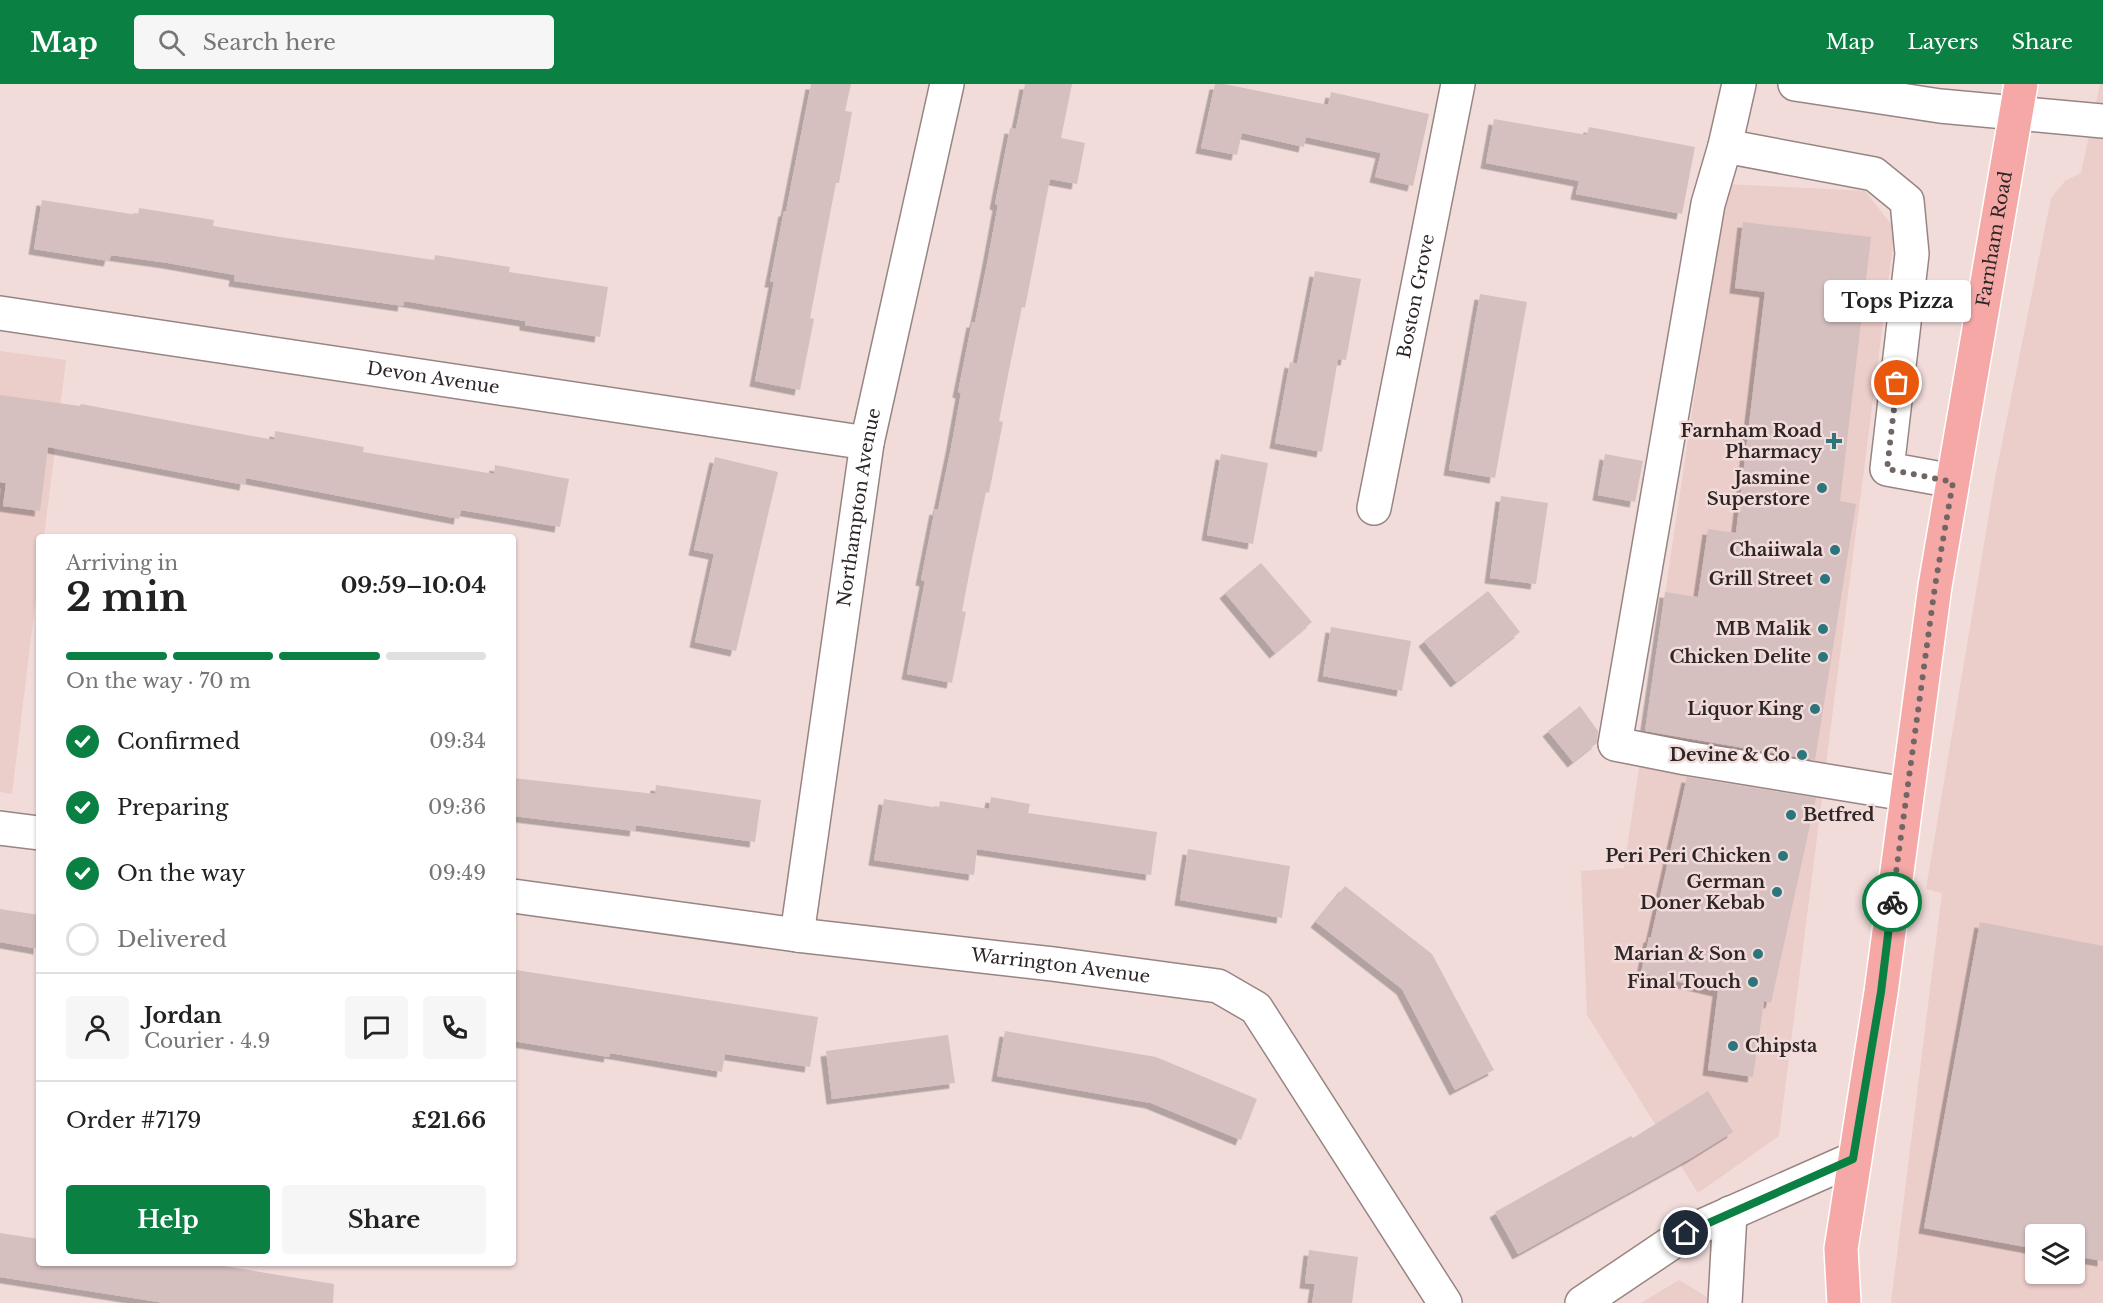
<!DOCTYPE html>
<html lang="en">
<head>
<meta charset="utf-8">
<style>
	body { margin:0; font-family:"Libre Baskerville",serif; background:#f6f6f6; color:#222; height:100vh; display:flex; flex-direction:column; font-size:22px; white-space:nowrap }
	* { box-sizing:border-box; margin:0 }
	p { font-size:20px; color:#767676 }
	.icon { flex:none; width:33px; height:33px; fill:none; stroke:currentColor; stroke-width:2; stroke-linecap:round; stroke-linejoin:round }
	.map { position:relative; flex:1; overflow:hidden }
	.panel { position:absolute; left:36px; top:450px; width:480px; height:732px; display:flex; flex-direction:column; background:#fff; border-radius:6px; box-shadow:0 2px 4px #0004 }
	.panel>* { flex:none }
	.buttons { position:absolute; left:2025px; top:1140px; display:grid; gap:12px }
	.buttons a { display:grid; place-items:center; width:60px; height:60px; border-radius:6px; background:#fff; box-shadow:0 2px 4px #0004; font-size:30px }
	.pin { position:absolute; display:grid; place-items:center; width:51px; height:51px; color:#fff; margin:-26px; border:3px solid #fff; border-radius:50%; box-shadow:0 2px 6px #0007 }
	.courier { position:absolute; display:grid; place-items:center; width:60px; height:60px; margin:-30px; border:4px solid #0b8043; border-radius:50%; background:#fff; color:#222; box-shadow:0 2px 8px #0007 }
	.bubble { position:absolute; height:42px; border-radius:6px; background:#fff; box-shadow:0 2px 4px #0004; font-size:20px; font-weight:800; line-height:42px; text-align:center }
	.head em { font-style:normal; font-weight:800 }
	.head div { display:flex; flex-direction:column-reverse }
	.head { display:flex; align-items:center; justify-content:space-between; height:102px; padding:0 30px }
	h1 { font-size:39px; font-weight:800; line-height:45px }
	.bar { display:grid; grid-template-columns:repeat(4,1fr); gap:9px 6px; align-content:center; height:72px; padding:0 30px }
	.bar i { height:8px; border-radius:4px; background:#e0e0e0 }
	.bar .on { background:#0b8043 }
	.bar p { grid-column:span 4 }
	.line { display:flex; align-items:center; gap:15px; padding:0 30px; border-top:2px solid #e0e0e0 }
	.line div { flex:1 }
	.round { display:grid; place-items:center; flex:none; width:63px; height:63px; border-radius:6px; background:#f6f6f6 }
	ol { padding:0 30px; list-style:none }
	li { display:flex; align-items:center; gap:18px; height:66px }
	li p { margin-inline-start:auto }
	li .icon { padding:6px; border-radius:50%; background:#0b8043; color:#fff; stroke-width:4 }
	li:last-child { color:#767676 }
	li i { width:33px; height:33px; border:3px solid #e0e0e0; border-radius:50% }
	.cta { display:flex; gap:12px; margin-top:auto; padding:12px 30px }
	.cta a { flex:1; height:69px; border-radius:6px; background:#0b8043; color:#fff; font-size:24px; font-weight:800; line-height:69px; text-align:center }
	.cta a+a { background:#f6f6f6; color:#222 }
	header { display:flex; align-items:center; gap:36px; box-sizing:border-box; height:84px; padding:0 30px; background:#0b8043; color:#fff }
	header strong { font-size:28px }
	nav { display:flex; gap:33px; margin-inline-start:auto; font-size:21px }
	.search { width:420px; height:54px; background:#f6f6f6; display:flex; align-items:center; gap:15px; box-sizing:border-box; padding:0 21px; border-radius:6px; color:#767676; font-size:22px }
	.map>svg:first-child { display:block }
</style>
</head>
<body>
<header>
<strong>Map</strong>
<div class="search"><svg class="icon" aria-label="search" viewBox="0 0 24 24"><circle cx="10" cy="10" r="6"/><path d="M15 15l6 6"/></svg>Search here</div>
<nav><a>Map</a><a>Layers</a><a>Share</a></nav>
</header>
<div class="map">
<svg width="2103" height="1219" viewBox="0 0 2103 1219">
	<defs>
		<filter id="shadow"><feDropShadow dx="-5.5" dy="5.5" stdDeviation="0" flood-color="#0004"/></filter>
	</defs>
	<rect width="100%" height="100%" fill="#f1dcda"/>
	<path fill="#ebcdca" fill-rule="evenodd" d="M 2100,0 L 2103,0 L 2103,1219 L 1891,1219 L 1942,809 L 1926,805 L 1995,394 L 2051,114 L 2065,97 L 2081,89 ZM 2036,1150 L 2074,1150 L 2074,1190 L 2036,1190 Z
		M 1726,100 L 1865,107 L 1895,145 L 1825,688 L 1643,658 Z
		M 0,267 L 66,276 L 44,453 L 39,453 L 39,488 L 12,710 L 0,708 Z
		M 1640,678 L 1823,706 L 1779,1052 L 1698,1109 L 1587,931 L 1581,787 L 1624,784 Z
		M 1679,1196 L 1717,1219 L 1641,1219 Z"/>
	<path fill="#d5c0bf" filter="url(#shadow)" d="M 811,0 L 851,0 L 845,27 L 852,28 L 839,99 L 836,99 L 810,234 L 814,235 L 800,306 L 755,297 L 774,198 L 770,198 L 784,127 L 786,127 Z
		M 1025,0 L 1072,0 L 1061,54 L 1085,59 L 1077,100 L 1050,95 L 1025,224 L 1022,223 L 1010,281 L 999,337 L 1003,338 L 989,409 L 986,408 L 973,470 L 962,527 L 966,528 L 952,599 L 907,590 L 925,497 L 921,496 L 935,425 L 938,426 L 951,364 L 961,309 L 958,308 L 972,238 L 975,238 L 987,180 L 998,121 L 995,120 L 1010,44 L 1016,45 Z
		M 1215,0 L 1224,0 L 1328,21 L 1331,8 L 1429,30 L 1413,102 L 1375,93 L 1381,69 L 1306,53 L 1304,63 L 1242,49 L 1237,71 L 1201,64 Z
		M 1494,35 L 1587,51 L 1589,43 L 1695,63 L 1682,130 L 1576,110 L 1579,97 L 1486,79 Z
		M 42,116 L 138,131 L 139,124 L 214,136 L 213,142 L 280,153 L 434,176 L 435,171 L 510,183 L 509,188 L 608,203 L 600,253 L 525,241 L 525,237 L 404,217 L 403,222 L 234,197 L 235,191 L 168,179 L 111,171 L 109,177 L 34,165 Z
		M 1743,138 L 1871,153 L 1840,417 L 1856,420 L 1815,676 L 1645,647 L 1665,508 L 1698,513 L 1708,445 L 1736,449 L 1765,208 L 1735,204 Z
		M 1315,187 L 1361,195 L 1346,276 L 1338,275 L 1322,368 L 1275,359 L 1290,278 L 1297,280 Z
		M 1480,210 L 1527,218 L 1495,394 L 1449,386 Z
		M 0,311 L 80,322 L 81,320 L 274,356 L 275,347 L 364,363 L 363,368 L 494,390 L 495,381 L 569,395 L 560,443 L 461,426 L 459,435 L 246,394 L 245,401 L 48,363 L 40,427 L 3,422 L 6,399 L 0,398 Z
		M 1221,370 L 1268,379 L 1253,460 L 1207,451 Z
		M 1605,370 L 1643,377 L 1635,418 L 1598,411 Z
		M 715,373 L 778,388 L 736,567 L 695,558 L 714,470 L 694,466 Z
		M 1501,412 L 1548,419 L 1536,500 L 1490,494 Z
		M 1261,479 L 1312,538 L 1275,569 L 1225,509 Z
		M 1488,507 L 1520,548 L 1456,598 L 1424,557 Z
		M 1331,543 L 1411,557 L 1402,607 L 1323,592 Z
		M 1580,622 L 1598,647 L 1597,659 L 1573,678 L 1548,647 Z
		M 1687,693 L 1816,714 L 1771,919 L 1764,917 L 1753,993 L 1708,986 L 1718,907 L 1641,889 L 1649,853 L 1651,853 Z
		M 513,694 L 655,710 L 656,701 L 761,716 L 755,758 L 636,741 L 635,747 L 513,732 Z
		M 991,713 L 1030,720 L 1028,729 L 1157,748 L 1151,791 L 977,765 L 974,791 L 874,776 L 884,715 L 939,724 L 940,717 L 989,725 Z
		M 1188,765 L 1290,782 L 1282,834 L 1180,816 Z
		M 1345,802 L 1432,870 L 1494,986 L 1455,1006 L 1402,905 L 1316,838 Z
		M 0,825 L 39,831 L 39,865 L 0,858 Z
		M 1980,838 L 2103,862 L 2103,1177 L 2074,1172 L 2074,1150 L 2036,1150 L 2036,1165 L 1924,1144 Z
		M 516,886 L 818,933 L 810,983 L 725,970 L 722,988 L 610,969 L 609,973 L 513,957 L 513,904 Z
		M 1005,947 L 1156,973 L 1257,1015 L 1241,1056 L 1151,1019 L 997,992 Z
		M 948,951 L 955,999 L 832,1015 L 826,967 Z
		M 1708,1007 L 1733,1048 L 1693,1073 L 1518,1170 L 1495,1128 L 1631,1052 L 1633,1054 Z
		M 0,1149 L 39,1155 L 39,1188 L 40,1179 L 206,1179 L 334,1200 L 333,1219 L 165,1219 L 0,1193 Z
		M 1309,1166 L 1358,1173 L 1352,1219 L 1312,1219 L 1315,1200 L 1305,1199 Z"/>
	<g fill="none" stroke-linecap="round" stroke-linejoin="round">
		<g stroke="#988583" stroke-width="36">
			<g id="minor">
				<path d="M 1739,0 L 1725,62 L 1708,120 L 1615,660 L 1686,674 L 1906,710"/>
				<path d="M 1795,0 L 1940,22 L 2103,37"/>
				<path d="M 1725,62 L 1874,90 L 1907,117 L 1912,170 L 1887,385 L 1953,397"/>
				<path id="s1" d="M 0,229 L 867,359"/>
				<path id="s2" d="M 1374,424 L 1458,0"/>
				<path d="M 0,744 L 39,749"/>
				<path id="s3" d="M 513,812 L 797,851 L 1053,880 L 1218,902 L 1256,924 L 1445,1219"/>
				<path id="s4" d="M 797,851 L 867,359 L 947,0"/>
				<path d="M 1582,1219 L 1686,1149 L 1853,1075"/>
				<path d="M 1725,1219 L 1730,1129"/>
			</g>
		</g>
		<g stroke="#fff" stroke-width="36">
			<g id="major">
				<path id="s5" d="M 1844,1219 L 1841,1165 L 1881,908 L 1935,502 L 2021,0"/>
			</g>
		</g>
		<use href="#minor" stroke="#fff" stroke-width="33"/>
		<use href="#major" stroke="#f5a8a6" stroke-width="33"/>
	</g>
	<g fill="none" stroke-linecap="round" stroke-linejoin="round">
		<path stroke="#726665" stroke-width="6" stroke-dasharray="0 10.8" d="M 1892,818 L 1935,502 L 1953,398 L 1887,385 L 1897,299"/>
		<path stroke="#0b8043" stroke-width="8" d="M 1686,1149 L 1853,1075 L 1881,908 L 1892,818"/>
	</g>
	<g fill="#2c757c" stroke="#f1dcda" stroke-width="2">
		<path d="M1831 348h6v6h6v6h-6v6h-6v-6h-6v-6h6z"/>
		<circle cx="1822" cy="404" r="6"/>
		<circle cx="1835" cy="466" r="6"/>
		<circle cx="1825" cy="495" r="6"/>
		<circle cx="1823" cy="545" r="6"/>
		<circle cx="1823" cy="573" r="6"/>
		<circle cx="1815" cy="625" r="6"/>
		<circle cx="1802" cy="671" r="6"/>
		<circle cx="1791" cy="731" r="6"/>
		<circle cx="1783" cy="772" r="6"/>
		<circle cx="1777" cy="808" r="6"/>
		<circle cx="1758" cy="870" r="6"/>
		<circle cx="1753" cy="898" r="6"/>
		<circle cx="1733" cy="962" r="6"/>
	</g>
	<g text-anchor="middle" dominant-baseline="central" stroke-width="5" stroke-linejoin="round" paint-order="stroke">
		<g font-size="18" fill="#2e2626" stroke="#f1dcda">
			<text stroke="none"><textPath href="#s5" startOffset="1076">Farnham Road</textPath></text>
			<text stroke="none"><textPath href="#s2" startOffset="216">Boston Grove</textPath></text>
			<text stroke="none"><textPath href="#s1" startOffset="438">Devon Avenue</textPath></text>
			<text stroke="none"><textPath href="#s4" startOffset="432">Northampton Avenue</textPath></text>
			<text stroke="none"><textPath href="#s3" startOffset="552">Warrington Avenue</textPath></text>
		</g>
		<g font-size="18" font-weight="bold" fill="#2e2626" stroke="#f1dcda" text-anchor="end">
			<text x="1822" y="347">Farnham Road<tspan x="1822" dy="21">Pharmacy</tspan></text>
			<text x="1810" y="394">Jasmine<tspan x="1810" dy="21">Superstore</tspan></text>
			<text x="1823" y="466">Chaiiwala</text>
			<text x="1813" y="495">Grill Street</text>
			<text x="1811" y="545">MB Malik</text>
			<text x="1811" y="573">Chicken Delite</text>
			<text x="1803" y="625">Liquor King</text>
			<text x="1790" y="671">Devine &amp; Co</text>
			<text x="1803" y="731" text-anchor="start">Betfred</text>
			<text x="1771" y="772">Peri Peri Chicken</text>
			<text x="1765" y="798">German<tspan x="1765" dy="21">Doner Kebab</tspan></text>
			<text x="1746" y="870">Marian &amp; Son</text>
			<text x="1741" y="898">Final Touch</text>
			<text x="1745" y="962" text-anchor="start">Chipsta</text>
		</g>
	</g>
</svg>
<div class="buttons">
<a><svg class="icon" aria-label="layers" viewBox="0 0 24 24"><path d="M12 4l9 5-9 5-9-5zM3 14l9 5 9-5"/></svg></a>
</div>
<div class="pin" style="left:1897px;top:299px;background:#ea580c"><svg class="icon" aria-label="bag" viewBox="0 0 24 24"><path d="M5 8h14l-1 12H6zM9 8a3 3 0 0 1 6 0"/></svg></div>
<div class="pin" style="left:1686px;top:1149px;background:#1f2937"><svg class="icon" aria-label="home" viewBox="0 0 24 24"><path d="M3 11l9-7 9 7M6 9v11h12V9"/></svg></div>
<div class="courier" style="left:1892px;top:818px"><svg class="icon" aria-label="bike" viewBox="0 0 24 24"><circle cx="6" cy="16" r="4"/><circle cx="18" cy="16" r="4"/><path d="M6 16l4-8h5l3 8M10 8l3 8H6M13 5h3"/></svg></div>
<div class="bubble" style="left:1824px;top:196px;width:147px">Tops Pizza</div>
<section class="panel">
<div class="head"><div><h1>2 min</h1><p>Arriving in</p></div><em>09:59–10:04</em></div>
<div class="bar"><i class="on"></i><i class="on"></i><i class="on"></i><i></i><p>On the way · 70 m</p></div>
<ol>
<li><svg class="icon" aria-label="check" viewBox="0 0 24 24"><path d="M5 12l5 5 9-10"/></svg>Confirmed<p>09:34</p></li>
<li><svg class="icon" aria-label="check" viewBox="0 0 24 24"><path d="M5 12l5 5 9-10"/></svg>Preparing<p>09:36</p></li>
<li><svg class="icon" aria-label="check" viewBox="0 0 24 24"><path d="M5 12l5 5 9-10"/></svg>On the way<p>09:49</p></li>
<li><i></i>Delivered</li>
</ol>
<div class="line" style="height:108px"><a class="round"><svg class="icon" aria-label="person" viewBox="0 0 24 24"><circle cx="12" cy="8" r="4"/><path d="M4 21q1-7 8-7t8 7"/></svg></a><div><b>Jordan</b><p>Courier · 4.9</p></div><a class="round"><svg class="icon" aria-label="chat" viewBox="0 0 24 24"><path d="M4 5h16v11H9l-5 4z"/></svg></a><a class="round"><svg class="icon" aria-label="phone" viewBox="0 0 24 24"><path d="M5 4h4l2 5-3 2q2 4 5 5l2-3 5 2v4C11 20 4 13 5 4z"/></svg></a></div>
<div class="line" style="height:78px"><div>Order #7179</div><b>£21.66</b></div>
<div class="cta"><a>Help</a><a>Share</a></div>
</section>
</div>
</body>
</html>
